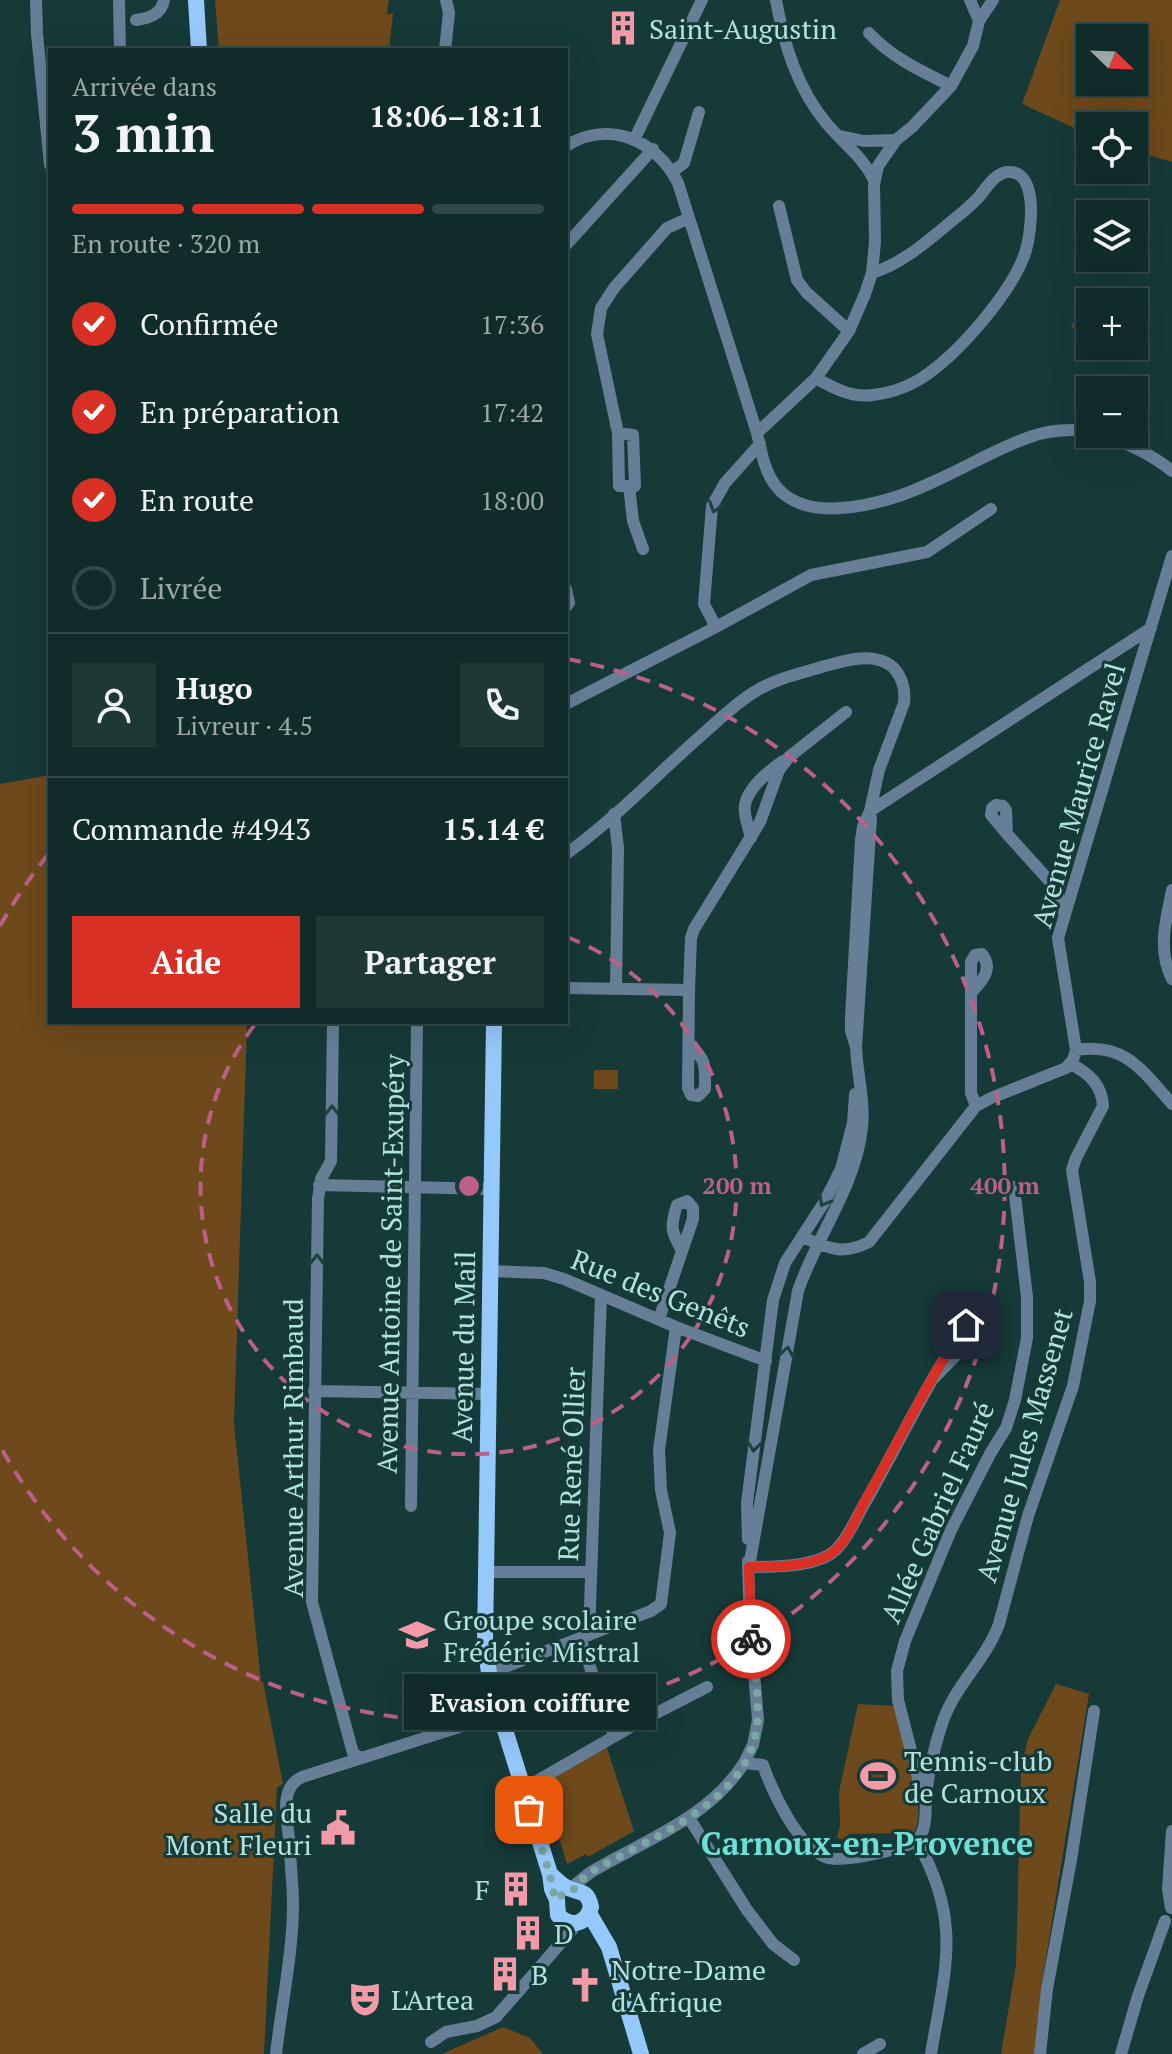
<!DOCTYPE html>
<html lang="fr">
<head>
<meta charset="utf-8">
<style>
	body { margin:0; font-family:"PT Serif",serif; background:#1e3836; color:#f1f3f6; height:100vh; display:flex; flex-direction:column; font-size:30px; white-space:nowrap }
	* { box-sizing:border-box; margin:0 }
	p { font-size:26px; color:#9ca7a8 }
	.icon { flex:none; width:44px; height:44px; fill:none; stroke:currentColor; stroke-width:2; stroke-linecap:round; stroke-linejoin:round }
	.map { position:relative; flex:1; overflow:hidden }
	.sheet { position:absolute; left:48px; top:48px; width:520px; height:976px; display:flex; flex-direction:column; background:#102c2a; border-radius:0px; box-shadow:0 8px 32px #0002,0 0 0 2px #304847 }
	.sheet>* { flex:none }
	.needle { width:52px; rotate:113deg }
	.tools { position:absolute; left:1076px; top:24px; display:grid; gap:16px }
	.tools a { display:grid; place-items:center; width:72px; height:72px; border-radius:0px; background:#102c2a; box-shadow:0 8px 32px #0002,0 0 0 2px #304847; font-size:40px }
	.pin { position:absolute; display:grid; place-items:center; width:68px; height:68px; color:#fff; margin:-34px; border-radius:16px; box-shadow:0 4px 12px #0006 }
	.courier { position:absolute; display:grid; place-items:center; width:80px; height:80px; margin:-40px; border:6px solid #d93025; border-radius:50%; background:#fff; color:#222; box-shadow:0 2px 10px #0007 }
	.bubble { position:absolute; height:56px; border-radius:0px; background:#102c2a; box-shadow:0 8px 32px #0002,0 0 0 2px #304847; font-size:26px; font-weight:600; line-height:56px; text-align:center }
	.summary em { font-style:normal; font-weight:600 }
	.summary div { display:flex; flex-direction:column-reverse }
	.summary { display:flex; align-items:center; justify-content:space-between; height:136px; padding:0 24px }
	h1 { font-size:52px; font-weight:600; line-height:60px }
	.bar { display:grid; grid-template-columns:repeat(4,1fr); gap:12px 8px; align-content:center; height:96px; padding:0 24px }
	.bar i { height:10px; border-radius:6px; background:#304847 }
	.bar .active { background:#d93025 }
	.bar p { grid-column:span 4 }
	.line { display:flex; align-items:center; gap:20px; padding:0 24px; border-top:2px solid #304847 }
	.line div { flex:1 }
	.round { display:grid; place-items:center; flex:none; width:84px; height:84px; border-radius:0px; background:#1e3836 }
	ol { padding:0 24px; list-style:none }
	li { display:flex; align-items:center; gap:24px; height:88px }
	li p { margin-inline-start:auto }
	li .icon { padding:8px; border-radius:50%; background:#d93025; color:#fff; stroke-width:4 }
	li:last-child { color:#9ca7a8 }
	li i { width:44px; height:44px; border:4px solid #304847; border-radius:50% }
	.primary-button { display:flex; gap:16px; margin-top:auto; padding:16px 24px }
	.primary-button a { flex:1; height:92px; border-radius:0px; background:#d93025; color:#fff; font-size:32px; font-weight:600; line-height:92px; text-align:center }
	.primary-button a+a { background:#1e3836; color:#f1f3f6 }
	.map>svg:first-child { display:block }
</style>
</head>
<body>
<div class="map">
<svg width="1172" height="2054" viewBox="0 0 1172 2054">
	<rect width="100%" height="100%" fill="#163a38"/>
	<path fill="#6e491b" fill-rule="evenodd" d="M 215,0 L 389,0 L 387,14 L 393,14 L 389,50 L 219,50 Z
		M 1060,0 L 1172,0 L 1172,162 L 1134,151 L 1134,126 L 1090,126 L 1090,135 L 1022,104 ZM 1090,38 L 1134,38 L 1134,82 L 1090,82 Z
		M 1099,289 L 1116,302 L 1090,302 L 1090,341 L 1071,326 Z
		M 50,775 L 50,1022 L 247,1022 L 234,1423 L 261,1682 L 263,1682 L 283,1784 L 277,1787 L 264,2054 L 0,2054 L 0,784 Z
		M 594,1070 L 618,1070 L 618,1089 L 594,1089 Z
		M 1056,1684 L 1089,1694 L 1041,1989 L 1035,2054 L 1001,2054 L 1016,1965 L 1021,1767 L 1028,1739 Z
		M 858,1704 L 896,1706 C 903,1731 927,1808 915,1830 C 912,1837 907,1839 901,1840 L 900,1833 L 848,1834 L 848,1840 L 837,1838 L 840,1825 L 839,1792 Z
		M 607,1748 L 634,1831 L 588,1857 L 586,1854 L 567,1864 L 542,1783 Z
		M 503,2027 L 530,2038 L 543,2054 L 442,2054 Z"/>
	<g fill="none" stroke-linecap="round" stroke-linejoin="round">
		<path stroke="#667f97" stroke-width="12" d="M 36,0 L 37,34 L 50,165
			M 119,0 L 120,50
			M 776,0 C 784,45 797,88 827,124 C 843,143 863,157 874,180
			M 970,0 L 979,21
			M 136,20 C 149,18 161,15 164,0
			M 869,33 C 892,58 921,71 951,86
			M 445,50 L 449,13 L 446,0
			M 840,136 L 864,141 L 896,140
			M 635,138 L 702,0
			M 566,146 C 608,119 657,140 678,183 L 757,433 C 761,450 764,470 775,485 C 808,529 894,501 935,481 C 967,467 997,448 1030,437 C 1049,430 1070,429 1090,431
			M 672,172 L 684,163 L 699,112
			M 779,206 L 797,280 L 806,292 L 849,331
			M 566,245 L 653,149
			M 816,378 C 833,388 852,398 873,395 C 892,393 913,385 929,373 C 962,349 1014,290 1026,250 C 1031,232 1040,169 1007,172 C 993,174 985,191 976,200 C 969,207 961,214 953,220 C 929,240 902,264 872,273
			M 618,433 L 633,435 L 635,486 L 629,486
			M 757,433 L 816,378 L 849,331 L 865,294 L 872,273 L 875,242 L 874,185 L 878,166 L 896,140 L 912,127 L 951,86 L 973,46 L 979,21 L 993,0
			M 1098,434 C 1125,442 1150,453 1172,471
			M 643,549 L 633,521 L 629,486 L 619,486 L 618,433 L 597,334 L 601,308 L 614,288 L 667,228 L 689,218
			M 566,589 L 569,603 L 566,607
			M 716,627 L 704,604 L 712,506 L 725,483 L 760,444
			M 566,704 L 716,627 L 811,575 L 927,552 L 991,509
			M 870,811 L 1151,628
			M 614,814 L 618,848 L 616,989
			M 1007,834 L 991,815 L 992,808 L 996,805 L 1003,806 L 1006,810 L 1007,834 L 1055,887 L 1064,913
			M 751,838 C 749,828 743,815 745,805 C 748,787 769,771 783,761
			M 566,854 C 615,819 658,773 704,733 C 720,719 737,702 756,691 C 777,678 802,673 825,666 C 841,662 862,655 879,660 C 899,665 906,685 904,703 L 879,770 L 870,811 L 863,827 L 861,840 L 851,1017 L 851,1031 L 856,1047
			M 1172,890 C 1166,921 1157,949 1172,979
			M 566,988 L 689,990
			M 971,993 C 982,981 994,969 982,954 L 975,955 L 971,962 L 971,1093 L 976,1106
			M 333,1022 L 331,1161 L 321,1179 L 318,1199 L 312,1602 L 353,1753 L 361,1758
			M 689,1043 C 707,1062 705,1064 705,1089 L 698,1096 L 691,1095 L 688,1088 L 689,990 L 691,938 L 694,929 L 760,822 L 779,770 L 789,757 L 846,712
			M 1076,1050 C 1125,1042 1142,1070 1172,1104
			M 319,1185 L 491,1189
			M 802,1237 C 829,1248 842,1256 869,1242 L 976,1106 L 991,1098 L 1066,1068 L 1073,1060 L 1076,1050 L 1058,938 L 1172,556
			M 490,1271 L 544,1273 L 564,1279 L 676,1327 L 766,1361
			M 659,1319 L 693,1219 L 693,1208 L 687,1201 L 677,1205 C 670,1227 671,1231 682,1251
			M 314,1391 L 488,1394
			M 411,1506 L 417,1022
			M 748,1539 L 747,1503 L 773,1300 L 785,1263 L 825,1201 L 841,1169 L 853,1123 L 855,1094
			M 749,1567 L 798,1291 C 817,1235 855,1188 862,1128 C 865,1102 857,1074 856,1047 L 871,818
			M 749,1567 C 773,1567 812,1567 832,1553 C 846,1543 857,1516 866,1501 C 899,1443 928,1381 966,1325 L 973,1324 L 974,1331 L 957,1354 L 934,1378
			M 486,1572 L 591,1572
			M 589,1635 L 601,1295
			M 580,1638 L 614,1736
			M 489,1673 L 651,1611 L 661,1604 L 670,1533 L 661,1490 L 659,1450 L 676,1327
			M 744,1763 L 753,1745 L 758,1720 L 750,1625 L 748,1561
			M 523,1789 L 641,1721 L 707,1687
			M 924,1801 L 898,1700 L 897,1671 L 905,1641 L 951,1530 L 990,1454 L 1006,1428 L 1015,1400 L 1027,1338 L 1027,1297 L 1014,1187
			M 689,1818 L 747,1910 L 773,1944 L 794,1960
			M 917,1841 C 928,1827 925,1811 926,1794 C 929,1772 934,1748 941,1727 C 952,1688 985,1662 999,1624 L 1028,1516 L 1073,1386 L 1090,1301 L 1090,1282 L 1072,1170 L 1076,1158 L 1103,1106 C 1102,1085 1088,1072 1070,1064
			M 917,1841 C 932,1868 944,1898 946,1930 C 949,1968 937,2016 931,2054
			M 574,1889 L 577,1883 L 591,1872 C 645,1840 709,1818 744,1763 L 763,1765 C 773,1793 797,1845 825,1857 C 842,1864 900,1849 917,1841
			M 1171,1908 L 1168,1889 L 1172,1831
			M 431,2042 L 446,2032 L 477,2026 L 496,2017 L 572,1930 L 574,1924
			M 276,2054 C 282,2000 297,1935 292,1881 C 291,1867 290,1852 289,1838 C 287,1818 279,1787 302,1777 L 500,1714
			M 863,2054 L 880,2044
			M 1040,2054 L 1047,1989 L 1071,1860 L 1094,1711
			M 1121,2054 L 1138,1996 L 1165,1921"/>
		<path stroke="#96c9fb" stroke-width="16" d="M 196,0 L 199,50
			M 494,1022 L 485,1644 L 489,1673 L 500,1714 L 550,1874 L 552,1889 L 557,1900 L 558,1915 C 570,1928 586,1925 591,1907 C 587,1888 579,1894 566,1887 C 560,1884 555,1878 550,1874
			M 589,1913 L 609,1947 L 641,2054"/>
	</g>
	<defs><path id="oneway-chevron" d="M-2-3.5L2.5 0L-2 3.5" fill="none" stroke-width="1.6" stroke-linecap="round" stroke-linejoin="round" transform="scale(2)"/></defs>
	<g stroke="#1e4142">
		<use href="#oneway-chevron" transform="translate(715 507) rotate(108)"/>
		<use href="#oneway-chevron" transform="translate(332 1111) rotate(-89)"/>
		<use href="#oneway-chevron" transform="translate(824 1201) rotate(120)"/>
		<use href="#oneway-chevron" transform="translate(317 1260) rotate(-89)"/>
		<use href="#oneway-chevron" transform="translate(787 1352) rotate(-80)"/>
		<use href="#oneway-chevron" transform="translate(754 1446) rotate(97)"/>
	</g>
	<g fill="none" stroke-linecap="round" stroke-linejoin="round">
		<path stroke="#7ba8a4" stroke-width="8" stroke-dasharray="0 14.4" d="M 529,1810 L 550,1874 L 552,1889 L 557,1900 L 565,1892 L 574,1889 L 577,1883 L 591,1872 C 648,1838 743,1806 756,1732 C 761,1704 754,1667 751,1639"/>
		<path stroke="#d93025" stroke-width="10" d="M 751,1639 L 749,1567 C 773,1567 812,1567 832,1553 C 846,1544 857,1516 865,1501 C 899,1443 927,1380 966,1325"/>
	</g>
	<g fill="none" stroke="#bc5f89" stroke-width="4" stroke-dasharray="14 10">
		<path d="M567 937A268 268 0 1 1 256 1023"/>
		<path d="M0 926A536 536 0 0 1 50 852M567 659A536 536 0 1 1 0 1446"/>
	</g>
	<defs>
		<g id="building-bare" transform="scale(2.76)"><path d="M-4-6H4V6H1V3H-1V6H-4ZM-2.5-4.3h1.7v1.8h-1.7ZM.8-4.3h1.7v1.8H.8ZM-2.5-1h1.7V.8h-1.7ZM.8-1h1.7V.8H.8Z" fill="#f39aa9" stroke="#163a38" stroke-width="2.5" paint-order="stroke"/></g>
		<g id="school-bare" transform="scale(2.76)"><path d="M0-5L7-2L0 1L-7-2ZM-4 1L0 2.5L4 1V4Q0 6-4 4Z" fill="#f39aa9" stroke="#163a38" stroke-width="2.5" paint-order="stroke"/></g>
		<g id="stadium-bare" transform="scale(2.76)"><path d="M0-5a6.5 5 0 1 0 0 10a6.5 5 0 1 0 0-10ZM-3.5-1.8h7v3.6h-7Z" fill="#f39aa9" stroke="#163a38" stroke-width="2.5" paint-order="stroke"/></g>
		<g id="civic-bare" transform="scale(2.76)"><path d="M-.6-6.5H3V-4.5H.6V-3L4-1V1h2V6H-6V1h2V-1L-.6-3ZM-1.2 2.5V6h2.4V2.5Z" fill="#f39aa9" stroke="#163a38" stroke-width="2.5" paint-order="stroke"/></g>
		<g id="church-bare" transform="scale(2.76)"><path d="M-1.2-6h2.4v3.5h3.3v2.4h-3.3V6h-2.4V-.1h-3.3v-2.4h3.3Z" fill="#f39aa9" stroke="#163a38" stroke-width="2.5" paint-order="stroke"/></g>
		<g id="theatre-bare" transform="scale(2.76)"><path d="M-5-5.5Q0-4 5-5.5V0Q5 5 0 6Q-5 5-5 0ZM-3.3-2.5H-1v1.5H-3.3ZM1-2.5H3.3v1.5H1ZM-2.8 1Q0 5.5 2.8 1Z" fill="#f39aa9" stroke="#163a38" stroke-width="2.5" paint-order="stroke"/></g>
	</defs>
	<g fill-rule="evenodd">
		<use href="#building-bare" x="623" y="28"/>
		<use href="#school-bare" x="417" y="1635"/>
		<use href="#stadium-bare" x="878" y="1776"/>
		<use href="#civic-bare" x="338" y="1828"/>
		<use href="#building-bare" x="516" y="1889"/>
		<use href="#building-bare" x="528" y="1933"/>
		<use href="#building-bare" x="505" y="1974"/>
		<use href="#church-bare" x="585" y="1985"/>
		<use href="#theatre-bare" x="365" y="1999"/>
	</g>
	<g text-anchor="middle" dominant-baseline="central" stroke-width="6" stroke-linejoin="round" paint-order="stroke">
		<g font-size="28" fill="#b1e3de" stroke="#163a38" text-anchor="start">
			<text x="649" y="28">Saint-Augustin</text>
			<text x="443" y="1619">Groupe scolaire<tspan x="443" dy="32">Frédéric Mistral</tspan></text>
			<text x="904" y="1760">Tennis-club<tspan x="904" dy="32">de Carnoux</tspan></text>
			<text x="312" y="1812" text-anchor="end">Salle du<tspan x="312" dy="32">Mont Fleuri</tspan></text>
			<text x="490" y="1889" text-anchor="end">F</text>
			<text x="554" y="1933">D</text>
			<text x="611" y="1969">Notre-Dame<tspan x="611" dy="32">d'Afrique</tspan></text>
			<text x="531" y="1974">B</text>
			<text x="391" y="1999">L'Artea</text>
		</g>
		<g font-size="28" fill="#b1e3de" stroke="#163a38">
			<text transform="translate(1078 795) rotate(-74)">Avenue Maurice Ravel</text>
			<text transform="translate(390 1264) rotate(-89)">Avenue Antoine de Saint-Exupéry</text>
			<text transform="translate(661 1293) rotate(22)">Rue des Genêts</text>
			<text transform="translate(463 1347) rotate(-89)">Avenue du Mail</text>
			<text transform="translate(1024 1445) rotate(-74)">Avenue Jules Massenet</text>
			<text transform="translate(292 1448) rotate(-90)">Avenue Arthur Rimbaud</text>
			<text transform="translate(571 1464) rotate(-88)">Rue René Ollier</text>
			<text transform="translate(937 1512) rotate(-66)">Allée Gabriel Fauré</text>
		</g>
		<g font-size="32" font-weight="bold" fill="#6edfd6" stroke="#163a38">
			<text x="867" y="1843">Carnoux-en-Provence</text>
		</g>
	</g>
	<circle cx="469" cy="1186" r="12" fill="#bc5f89" stroke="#163a38" stroke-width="4"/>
	<g font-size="24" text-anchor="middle" font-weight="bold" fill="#bc5f89" stroke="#163a38" stroke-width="6" stroke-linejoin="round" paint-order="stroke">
		<text x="737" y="1194">200 m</text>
		<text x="1005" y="1194">400 m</text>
	</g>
</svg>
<div class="tools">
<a><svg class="needle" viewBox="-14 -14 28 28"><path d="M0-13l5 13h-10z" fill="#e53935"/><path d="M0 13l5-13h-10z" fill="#9ca7a8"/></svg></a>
<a><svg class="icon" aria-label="locate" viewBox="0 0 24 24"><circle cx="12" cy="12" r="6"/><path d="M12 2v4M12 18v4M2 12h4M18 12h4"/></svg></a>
<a><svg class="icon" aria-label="layers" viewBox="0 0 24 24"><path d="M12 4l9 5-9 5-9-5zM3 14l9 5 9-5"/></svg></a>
<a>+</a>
<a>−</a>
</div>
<div class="pin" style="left:529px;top:1810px;background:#ea580c"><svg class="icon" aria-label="bag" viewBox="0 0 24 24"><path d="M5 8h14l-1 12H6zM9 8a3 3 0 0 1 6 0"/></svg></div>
<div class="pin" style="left:966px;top:1325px;background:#1f2937"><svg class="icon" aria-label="home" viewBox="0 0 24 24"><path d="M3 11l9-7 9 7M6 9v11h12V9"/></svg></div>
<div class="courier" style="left:751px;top:1639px"><svg class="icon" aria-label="bike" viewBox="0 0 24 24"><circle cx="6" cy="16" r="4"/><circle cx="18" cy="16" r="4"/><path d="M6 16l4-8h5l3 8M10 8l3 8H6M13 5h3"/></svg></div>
<div class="bubble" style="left:404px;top:1674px;width:252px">Evasion coiffure</div>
<section class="sheet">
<div class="summary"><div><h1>3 min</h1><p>Arrivée dans</p></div><em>18:06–18:11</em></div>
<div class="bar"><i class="active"></i><i class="active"></i><i class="active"></i><i></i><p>En route · 320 m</p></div>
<ol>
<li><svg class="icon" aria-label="check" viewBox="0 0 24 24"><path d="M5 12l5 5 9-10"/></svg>Confirmée<p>17:36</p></li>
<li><svg class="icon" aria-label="check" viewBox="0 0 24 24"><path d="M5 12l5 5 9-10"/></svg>En préparation<p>17:42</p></li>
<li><svg class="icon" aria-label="check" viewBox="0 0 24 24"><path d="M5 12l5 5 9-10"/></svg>En route<p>18:00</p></li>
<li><i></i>Livrée</li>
</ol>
<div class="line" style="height:144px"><a class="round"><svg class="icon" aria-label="person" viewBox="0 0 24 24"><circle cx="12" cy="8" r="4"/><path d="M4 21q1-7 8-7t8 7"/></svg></a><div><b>Hugo</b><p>Livreur · 4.5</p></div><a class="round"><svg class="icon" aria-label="phone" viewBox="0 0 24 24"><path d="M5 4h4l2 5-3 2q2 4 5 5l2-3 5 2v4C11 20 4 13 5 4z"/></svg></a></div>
<div class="line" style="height:104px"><div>Commande #4943</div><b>15.14 €</b></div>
<div class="primary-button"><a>Aide</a><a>Partager</a></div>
</section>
</div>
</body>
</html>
